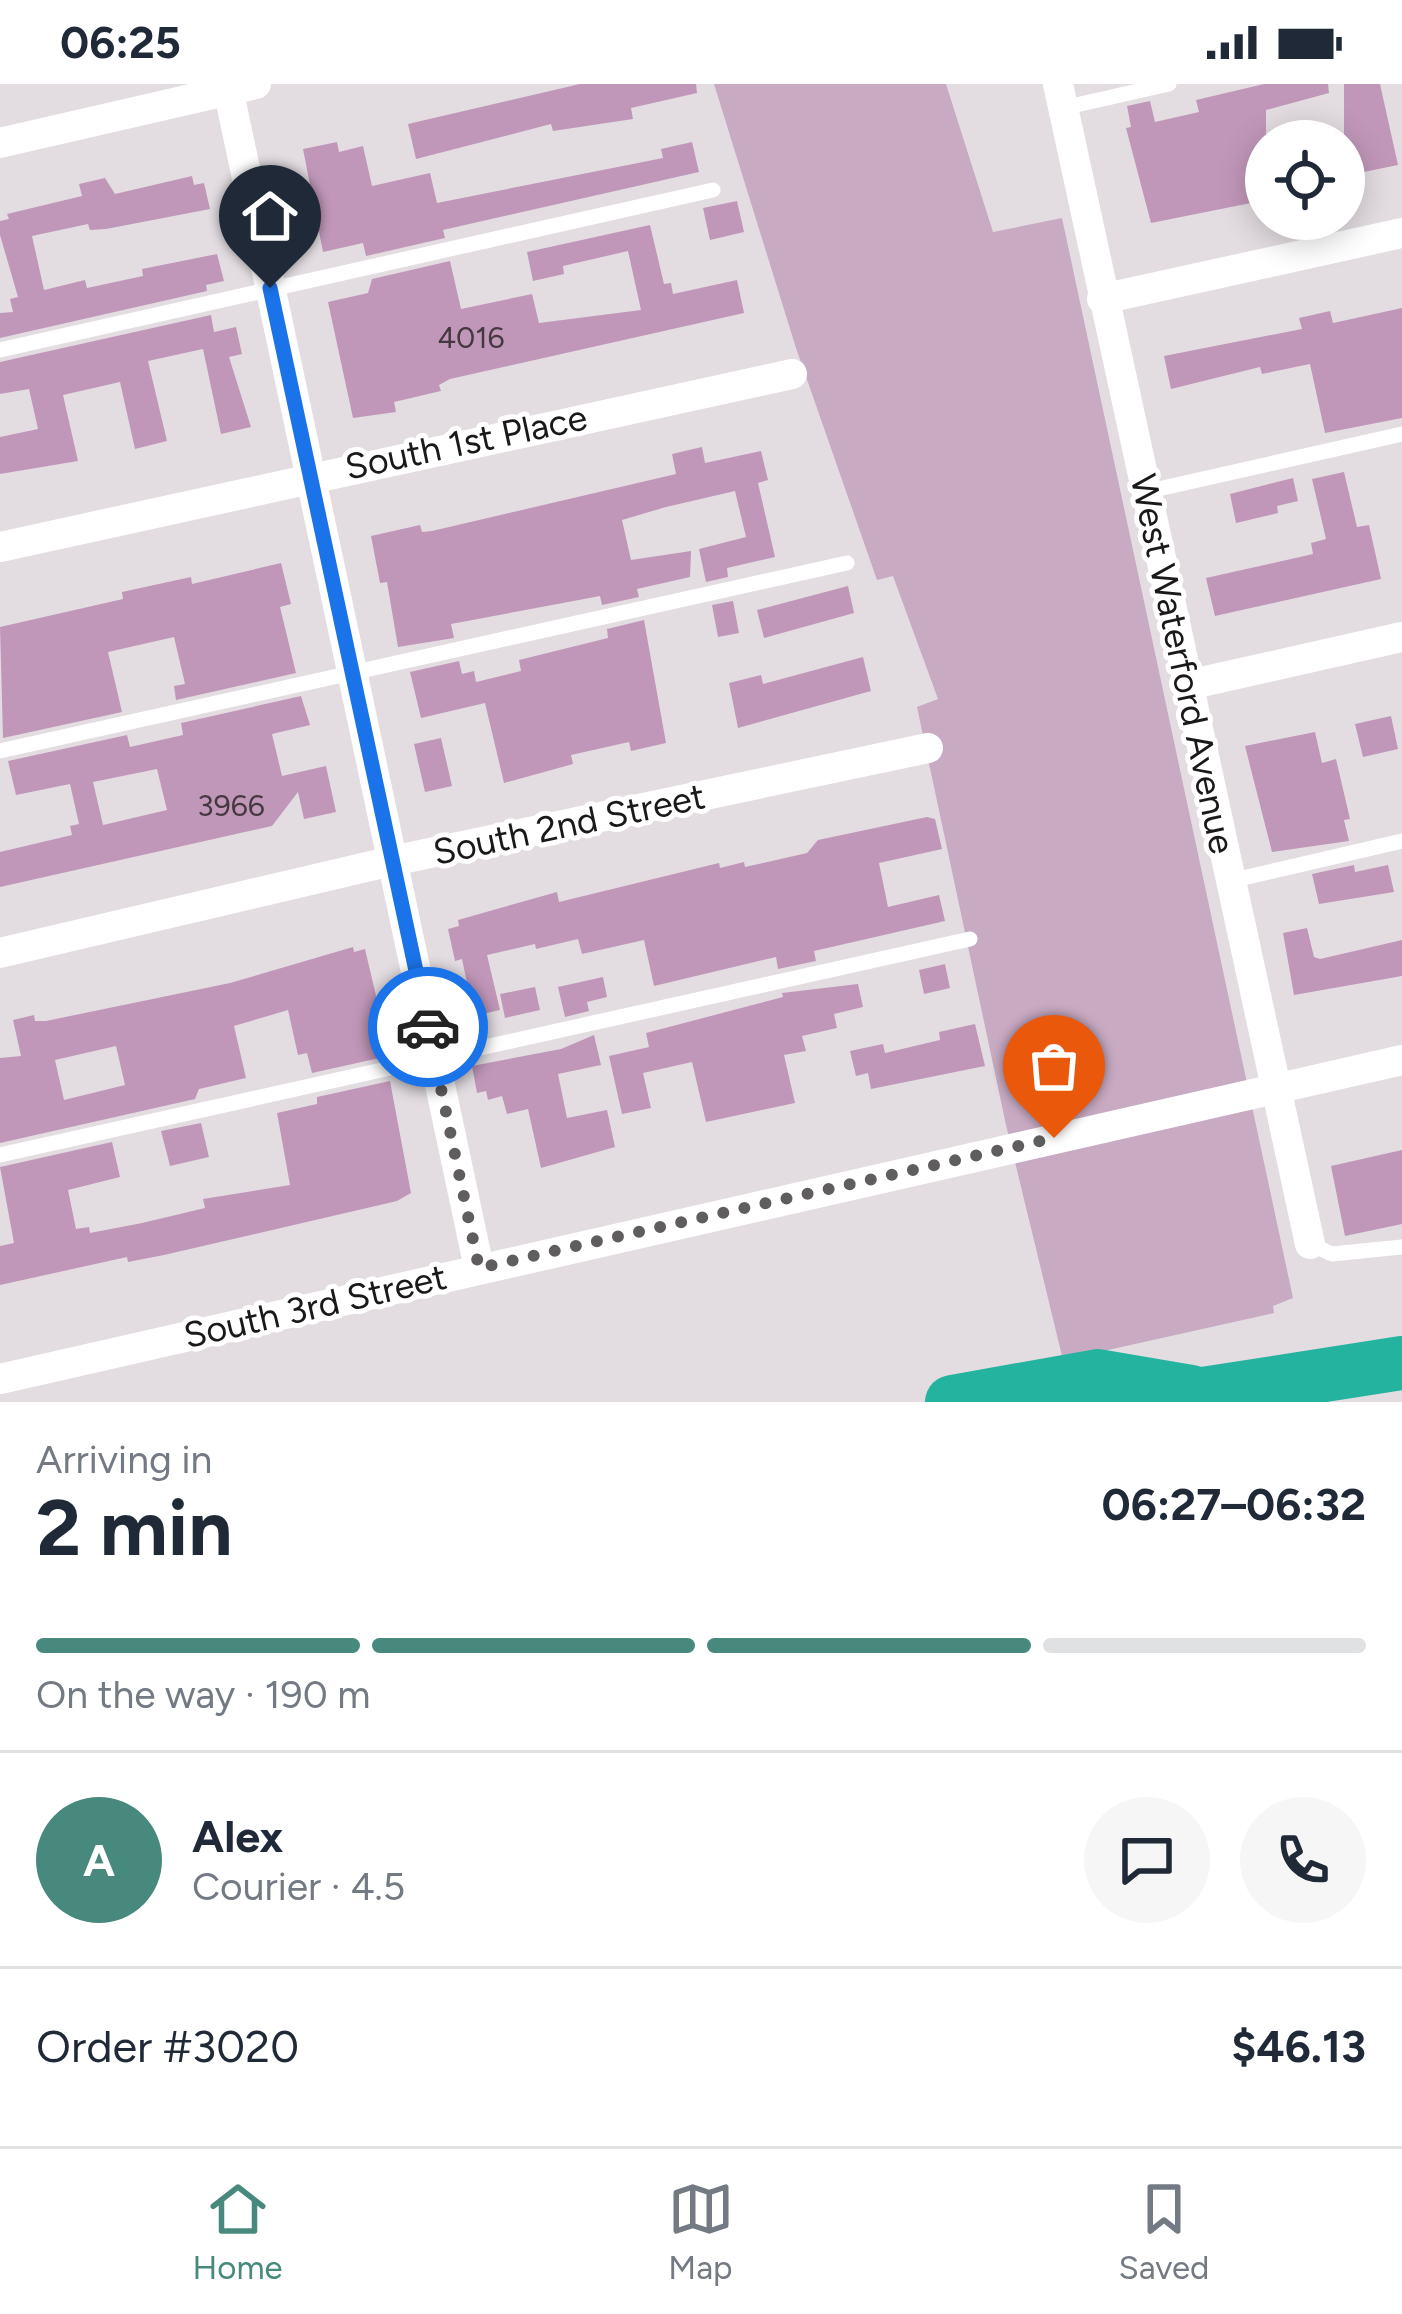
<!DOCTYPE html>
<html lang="en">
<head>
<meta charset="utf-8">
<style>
	body { margin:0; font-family:Figtree,sans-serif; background:#f6f6f7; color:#1f2937; height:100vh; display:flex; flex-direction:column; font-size:45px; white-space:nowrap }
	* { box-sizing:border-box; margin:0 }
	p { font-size:39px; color:#747a83 }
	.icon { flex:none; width:66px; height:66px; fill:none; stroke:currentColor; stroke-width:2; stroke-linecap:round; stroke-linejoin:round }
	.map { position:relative; height:1318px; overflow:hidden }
	.panel { display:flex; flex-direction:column; background:#fff; flex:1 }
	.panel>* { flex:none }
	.controls { position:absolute; left:1245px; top:36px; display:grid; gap:24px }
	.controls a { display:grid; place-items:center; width:120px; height:120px; border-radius:50%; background:#fff; box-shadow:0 6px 30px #0003; font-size:60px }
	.pin { position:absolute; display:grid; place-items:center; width:102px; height:102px; color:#fff; margin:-123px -51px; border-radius:50% 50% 50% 0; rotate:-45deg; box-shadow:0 0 12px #0007 }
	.pin .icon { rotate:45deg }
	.courier { position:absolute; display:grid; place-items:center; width:120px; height:120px; margin:-60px; border:9px solid #1a73e8; border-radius:50%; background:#fff; color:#222; box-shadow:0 3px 15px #0007 }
	.head em { font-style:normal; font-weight:700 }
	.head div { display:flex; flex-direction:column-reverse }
	.head { display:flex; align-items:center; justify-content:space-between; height:204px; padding:0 36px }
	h1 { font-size:78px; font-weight:700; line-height:90px }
	.bar { display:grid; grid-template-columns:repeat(4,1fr); gap:18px 12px; align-content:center; height:144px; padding:0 36px }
	.bar i { height:15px; border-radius:9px; background:#e0e1e3 }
	.bar .selected { background:#478a7d }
	.bar p { grid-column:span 4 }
	.line { display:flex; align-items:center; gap:30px; padding:0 36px; border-top:3px solid #e0e1e3 }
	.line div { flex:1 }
	.round { display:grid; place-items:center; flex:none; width:126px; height:126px; border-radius:63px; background:#f6f6f7 }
	.status { display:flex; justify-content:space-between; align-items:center; height:84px; padding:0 60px; background:#fff; direction:ltr }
	.status svg { height:33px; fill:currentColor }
	.dock { display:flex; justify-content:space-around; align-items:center; height:168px; border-top:3px solid #e0e1e3; background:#fff; font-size:33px; color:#747a83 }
	.dock a { display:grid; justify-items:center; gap:6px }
	.dock .selected { color:#478a7d }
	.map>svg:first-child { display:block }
</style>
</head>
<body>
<div class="status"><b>06:25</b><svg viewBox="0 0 49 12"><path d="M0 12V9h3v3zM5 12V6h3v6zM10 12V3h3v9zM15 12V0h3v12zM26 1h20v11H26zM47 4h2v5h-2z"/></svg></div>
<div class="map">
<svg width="1402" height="1318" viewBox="0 0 1402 1318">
	<rect width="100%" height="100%" fill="#e3dde2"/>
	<path fill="#c8aac2" d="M 714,0 L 946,0 L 993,148 L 1062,134 L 1293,1214 L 1273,1222 L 1274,1229 L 1063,1276 L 1006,1041 L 917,623 L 938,615 L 893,492 L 877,496 L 796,264 Z"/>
	<path fill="#c197b9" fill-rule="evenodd" d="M 580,0 L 696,0 L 697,9 L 631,24 L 633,35 L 553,47 L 551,40 L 416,75 L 408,40 Z
		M 1264,0 L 1328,0 L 1329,9 L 1266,26 L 1266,116 L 1151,139 L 1126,44 L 1131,43 L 1127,22 L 1150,17 L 1155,38 L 1199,28 L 1196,16 Z
		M 1344,0 L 1380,0 L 1398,81 L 1344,92 Z
		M 337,58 L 339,68 L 363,62 L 372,102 L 430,89 L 437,119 L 663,74 L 661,65 L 692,58 L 699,88 L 443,146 L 445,154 L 366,172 L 363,159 L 323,168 L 303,65 Z
		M 192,92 L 194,101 L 204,99 L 210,125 L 106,145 L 90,146 L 88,140 L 32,152 L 44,206 L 85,196 L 87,204 L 143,192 L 142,185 L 217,170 L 224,197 L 206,201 L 207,207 L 0,254 L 0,229 L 13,228 L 10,215 L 18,213 L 0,151 L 0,137 L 9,135 L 7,130 L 82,112 L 79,100 L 105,94 L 115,110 Z
		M 737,117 L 744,148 L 710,156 L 703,124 Z
		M 650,141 L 664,200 L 671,199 L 673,210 L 737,196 L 744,229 L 450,295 L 439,301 L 441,307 L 394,318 L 396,328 L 353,334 L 328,218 L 368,209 L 372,195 L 450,177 L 461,225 L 532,210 L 539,239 L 641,226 L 628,167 L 563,182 L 564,190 L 533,197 L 527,168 Z
		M 1402,224 L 1402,334 L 1325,349 L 1310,280 L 1262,290 L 1260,283 L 1171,305 L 1164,272 L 1302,245 L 1299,234 L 1330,227 L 1333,239 Z
		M 211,231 L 214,248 L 236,243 L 242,270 L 229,273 L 251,343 L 221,350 L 203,265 L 148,277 L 167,357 L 135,365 L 120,298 L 63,311 L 78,377 L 0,390 L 0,353 L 38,345 L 29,305 L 0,310 L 0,278 Z
		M 702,363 L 705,379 L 761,367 L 768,396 L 758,399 L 775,473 L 727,484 L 728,493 L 706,498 L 699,465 L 746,453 L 735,407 L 666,423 L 622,436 L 631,476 L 691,467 L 690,493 L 637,505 L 639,513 L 602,521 L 600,512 L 451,540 L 454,554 L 398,563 L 387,498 L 380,499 L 371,452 L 420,441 L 422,448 L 432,447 L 676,390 L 672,370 Z
		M 1344,388 L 1357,443 L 1369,441 L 1381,495 L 1215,532 L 1206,494 L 1313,470 L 1311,459 L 1326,455 L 1312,395 Z
		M 1293,394 L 1298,417 L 1277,422 L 1278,429 L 1236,439 L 1230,410 Z
		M 281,479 L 291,520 L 280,523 L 296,589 L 176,616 L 174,602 L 185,600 L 174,553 L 108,568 L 122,628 L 3,654 L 0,543 L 123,515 L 122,508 L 191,493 L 192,500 Z
		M 848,502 L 854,529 L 764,554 L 757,526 Z
		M 733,517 L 739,549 L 718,553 L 712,521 Z
		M 644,536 L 666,659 L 631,667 L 629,658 L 571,671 L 573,680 L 504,699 L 485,619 L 421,634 L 410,588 L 459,577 L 462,590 L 474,587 L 476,598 L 521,587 L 519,576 L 608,554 L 607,545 Z
		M 863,573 L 871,607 L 738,644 L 729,599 L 761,591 L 763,600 Z
		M 301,612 L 310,641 L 272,650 L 282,692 L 326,682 L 336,728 L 304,735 L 298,708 L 272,742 L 0,803 L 0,768 L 72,751 L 70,742 L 79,740 L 70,700 L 16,711 L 8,677 L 127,651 L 130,663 L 183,651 L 181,639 ZM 157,685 L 167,726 L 103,741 L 93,698 Z
		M 1391,632 L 1398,665 L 1363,673 L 1355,640 Z
		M 1315,648 L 1322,679 L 1336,675 L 1350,735 L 1344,736 L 1349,757 L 1272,768 L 1245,662 Z
		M 441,654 L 452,702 L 425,708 L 414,660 Z
		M 927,733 L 935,735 L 942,765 L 879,779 L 888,823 L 939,811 L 945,837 L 814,867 L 816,877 L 778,885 L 776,873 L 654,902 L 644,856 L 582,870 L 578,855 L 536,865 L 535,860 L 487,871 L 500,926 L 474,932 L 462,875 L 455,877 L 448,845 L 459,842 L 458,836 L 557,808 L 559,818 L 719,779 L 720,784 L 744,778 L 745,783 L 807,769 L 818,756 Z
		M 1354,781 L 1355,788 L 1388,781 L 1394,808 L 1319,820 L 1312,790 Z
		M 1307,844 L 1314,873 L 1320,875 L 1402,856 L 1402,892 L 1294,911 L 1283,849 Z
		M 353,863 L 354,868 L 365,865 L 389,967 L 384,973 L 312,989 L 307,969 L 298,971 L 288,926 L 234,942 L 246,994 L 199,1005 L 195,1015 L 0,1059 L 0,974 L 21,972 L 13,936 L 34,931 L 35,937 L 46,937 L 230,899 ZM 116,962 L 125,1001 L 64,1016 L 55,976 Z
		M 945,880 L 950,904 L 924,910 L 919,886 Z
		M 603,893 L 607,913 L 587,918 L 589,927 L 565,933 L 558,903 Z
		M 858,900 L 863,923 L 834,930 L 837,944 L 802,952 L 806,967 L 784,971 L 795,1019 L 706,1038 L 692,978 L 643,989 L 651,1024 L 622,1030 L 609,972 L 649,963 L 646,949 L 783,913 L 782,909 Z
		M 535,903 L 540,926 L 505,934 L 500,910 Z
		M 975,940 L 985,982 L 871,1005 L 868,989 L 856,992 L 850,967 L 883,960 L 885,969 L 940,956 L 939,948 Z
		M 594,951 L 601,981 L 558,990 L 567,1034 L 607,1026 L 615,1063 L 541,1084 L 528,1025 L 507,1030 L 502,1012 L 488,1016 L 486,1007 L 477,1009 L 472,982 L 561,965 Z
		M 390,997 L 411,1109 L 397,1117 L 164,1171 L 128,1178 L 127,1173 L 0,1201 L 0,1162 L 14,1159 L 0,1083 L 112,1058 L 120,1093 L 68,1106 L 76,1145 L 89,1143 L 90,1149 L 142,1139 L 205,1124 L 203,1115 L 290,1101 L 277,1029 L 317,1020 L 317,1013 Z
		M 201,1039 L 209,1073 L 170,1082 L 161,1047 Z
		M 1402,1066 L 1402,1140 L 1345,1152 L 1331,1082 Z"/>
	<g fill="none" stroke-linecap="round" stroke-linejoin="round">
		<path stroke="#fff" stroke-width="15" d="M 1063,24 L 1169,0
			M 0,266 L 713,106
			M 1145,408 L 1402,350
			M 0,667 L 847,479
			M 1230,797 L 1402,757
			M 0,1071 L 970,855
			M 1310,1160 L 1332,1170 L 1402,1163"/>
		<path stroke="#fff" stroke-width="30" d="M 227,0 L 479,1184
			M 1058,0 L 1310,1160
			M 0,59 L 256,0
			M 1102,215 L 1402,149
			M 0,463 L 792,290
			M 1188,601 L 1402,553
			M 0,869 L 392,777 L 928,664
			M 0,1295 L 1402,976"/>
		<path stroke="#23b39e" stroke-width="54" d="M 952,1318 L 1098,1292 L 1192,1308
			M 1151,1318 L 1402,1279"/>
	</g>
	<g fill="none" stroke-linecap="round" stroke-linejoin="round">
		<path stroke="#605d5f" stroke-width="12" stroke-dasharray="0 21.6" d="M 428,943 L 479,1184 L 1054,1054"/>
		<path stroke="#1a73e8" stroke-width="15" d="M 270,204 L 428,943"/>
	</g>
	<g text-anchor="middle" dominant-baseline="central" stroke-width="10" stroke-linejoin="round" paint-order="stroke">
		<g font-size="30" fill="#443841">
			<text x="471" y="253">4016</text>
			<text x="231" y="721">3966</text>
		</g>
		<g font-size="36" fill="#1a1819" stroke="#fff">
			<text transform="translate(466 358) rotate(-12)">South 1st Place</text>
			<text transform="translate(1183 580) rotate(78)">West Waterford Avenue</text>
			<text transform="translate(569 740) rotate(-12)">South 2nd Street</text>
			<text transform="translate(315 1222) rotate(-13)">South 3rd Street</text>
		</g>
	</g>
</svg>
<div class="controls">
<a><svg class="icon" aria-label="locate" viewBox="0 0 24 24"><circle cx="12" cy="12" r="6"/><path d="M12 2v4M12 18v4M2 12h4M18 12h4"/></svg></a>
</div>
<div class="pin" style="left:1054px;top:1054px;background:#ea580c"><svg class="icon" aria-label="bag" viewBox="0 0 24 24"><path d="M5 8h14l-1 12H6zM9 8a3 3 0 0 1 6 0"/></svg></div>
<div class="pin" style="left:270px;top:204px;background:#1f2937"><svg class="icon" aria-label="home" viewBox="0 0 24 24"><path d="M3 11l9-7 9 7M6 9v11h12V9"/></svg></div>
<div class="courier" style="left:428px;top:943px"><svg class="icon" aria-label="car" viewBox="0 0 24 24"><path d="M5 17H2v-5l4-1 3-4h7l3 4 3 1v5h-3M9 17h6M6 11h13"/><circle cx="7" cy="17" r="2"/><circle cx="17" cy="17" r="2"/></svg></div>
</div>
<section class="panel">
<div class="head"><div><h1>2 min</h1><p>Arriving in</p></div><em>06:27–06:32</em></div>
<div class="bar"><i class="selected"></i><i class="selected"></i><i class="selected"></i><i></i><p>On the way · 190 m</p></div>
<div class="line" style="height:216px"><b class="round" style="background:#478a7d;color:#fff">A</b><div><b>Alex</b><p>Courier · 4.5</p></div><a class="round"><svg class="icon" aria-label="chat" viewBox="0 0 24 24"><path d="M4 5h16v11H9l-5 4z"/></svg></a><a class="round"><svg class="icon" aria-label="phone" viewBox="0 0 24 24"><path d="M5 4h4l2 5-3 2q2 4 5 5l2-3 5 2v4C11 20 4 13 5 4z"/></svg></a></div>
<div class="line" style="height:156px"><div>Order #3020</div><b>$46.13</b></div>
</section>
<nav class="dock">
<a class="selected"><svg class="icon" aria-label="home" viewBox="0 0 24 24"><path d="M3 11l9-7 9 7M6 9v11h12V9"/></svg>Home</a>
<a><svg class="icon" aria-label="map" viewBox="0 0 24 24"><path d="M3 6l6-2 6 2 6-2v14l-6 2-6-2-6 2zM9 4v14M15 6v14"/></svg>Map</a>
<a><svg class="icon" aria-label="saved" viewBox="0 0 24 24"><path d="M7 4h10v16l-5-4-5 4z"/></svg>Saved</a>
</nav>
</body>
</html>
